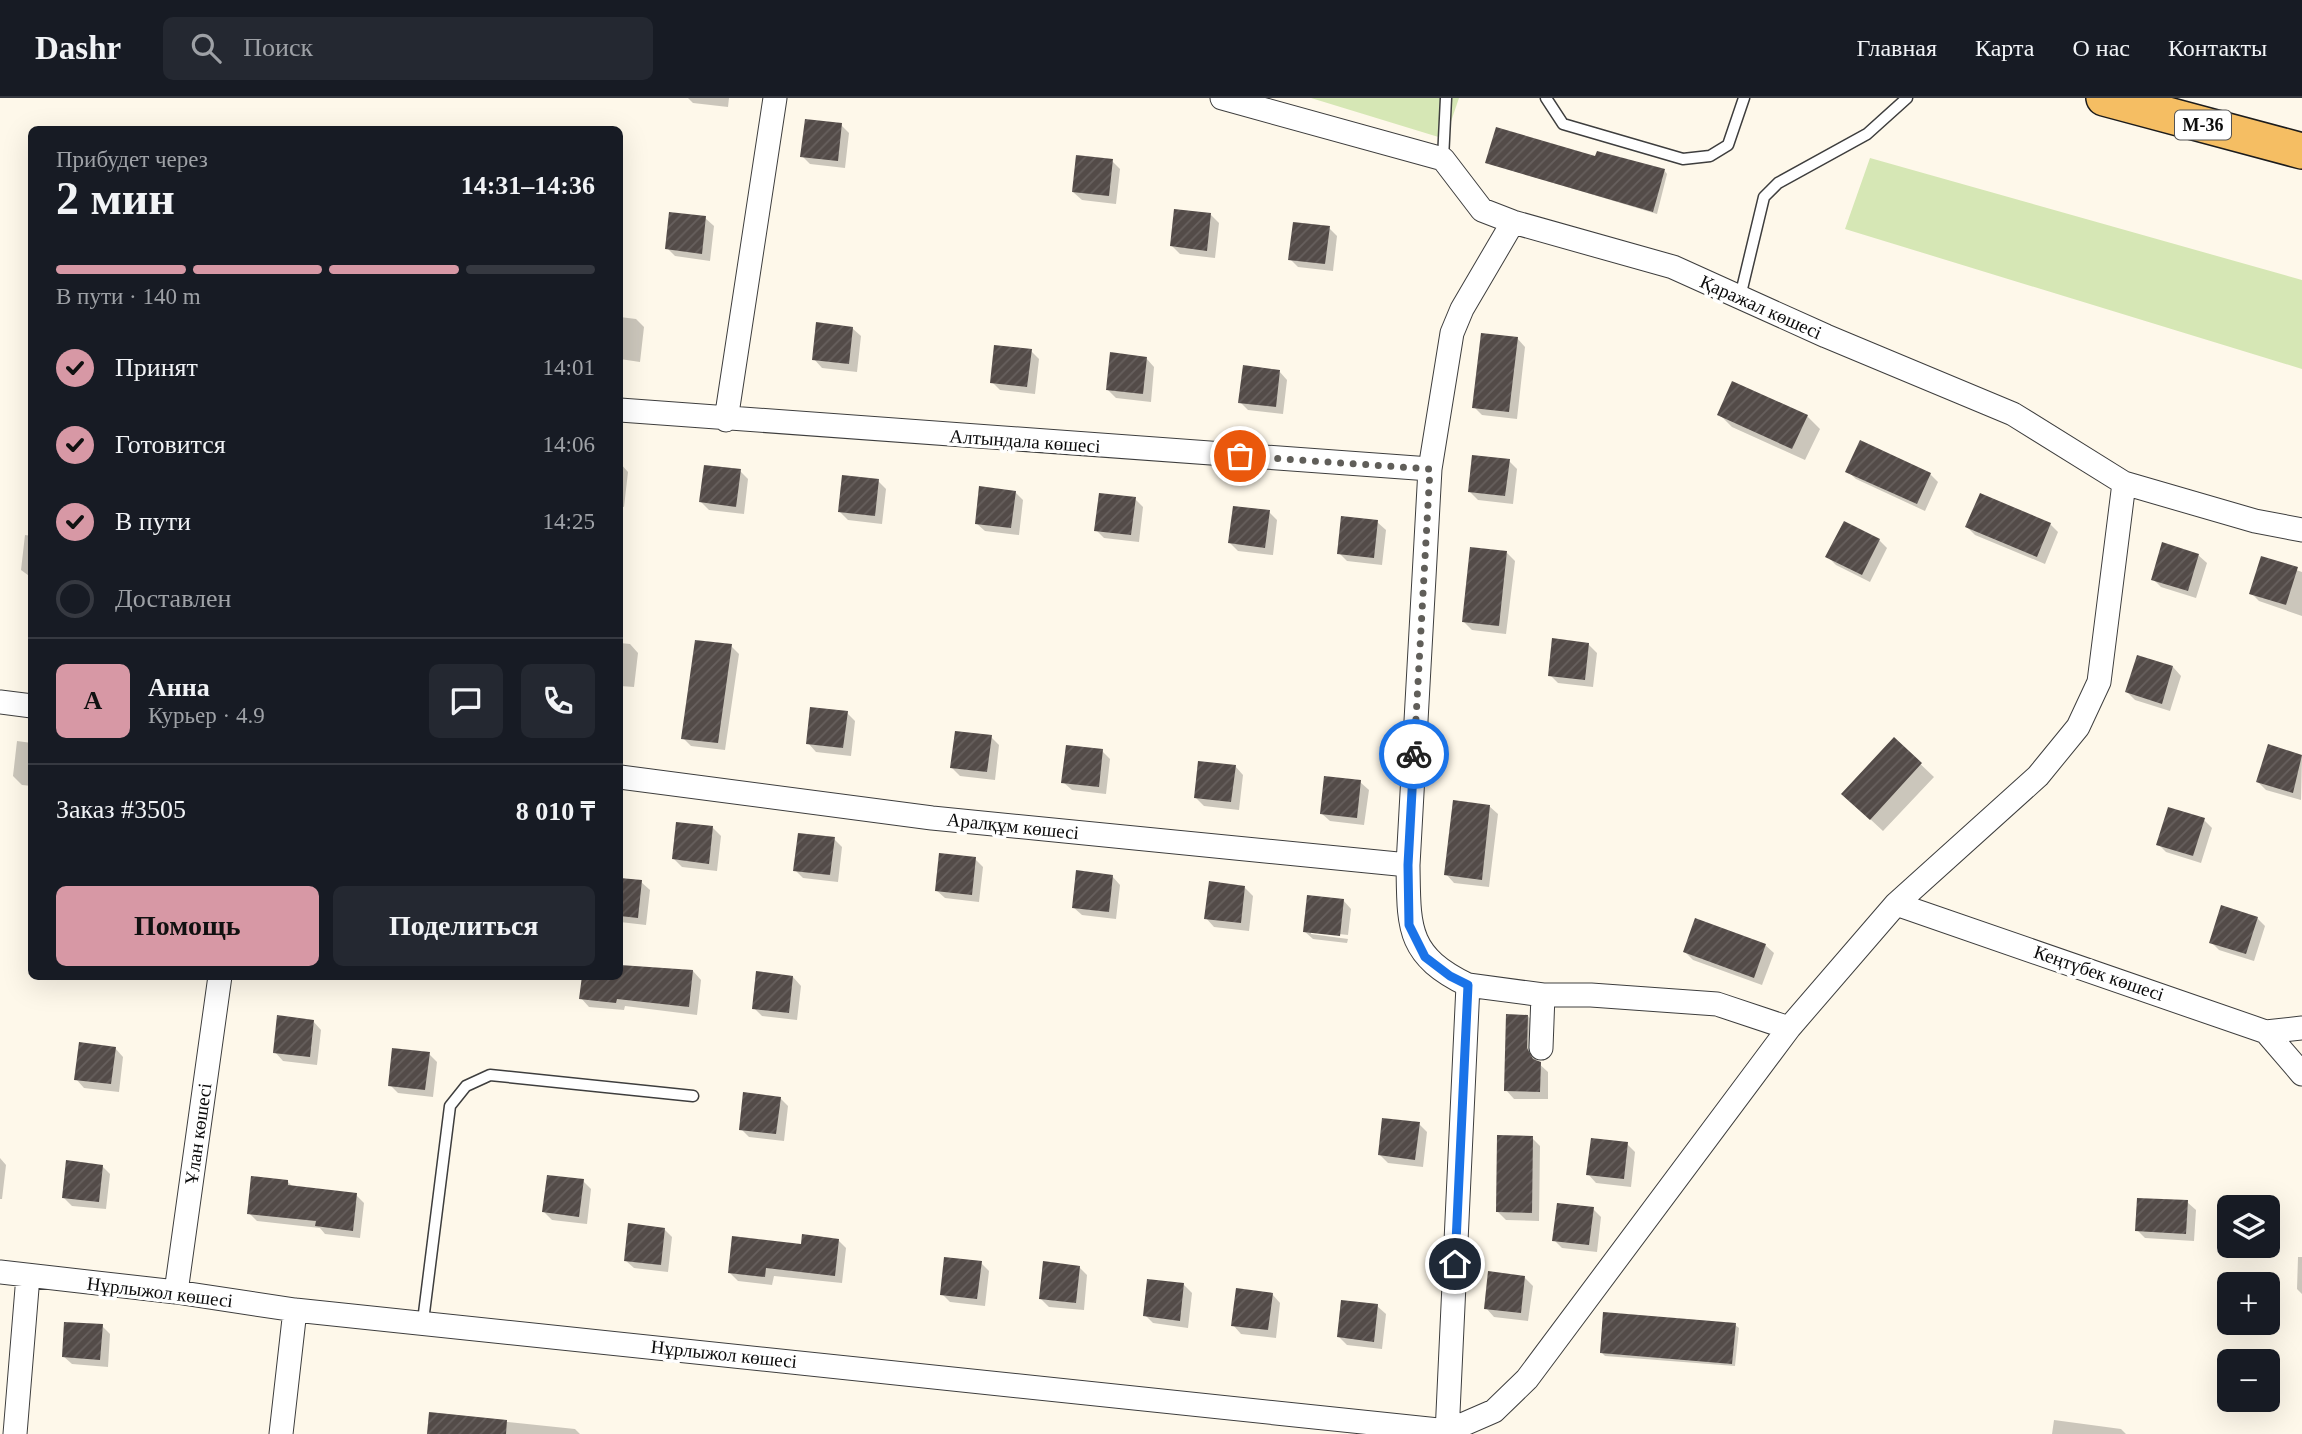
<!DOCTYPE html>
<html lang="ru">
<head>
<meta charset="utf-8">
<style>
	body { margin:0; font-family:Georgia,serif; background:#242831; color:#f1f3f6; height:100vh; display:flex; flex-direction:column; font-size:26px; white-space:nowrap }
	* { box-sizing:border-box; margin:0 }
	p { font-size:23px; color:#9ea1a6 }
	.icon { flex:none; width:38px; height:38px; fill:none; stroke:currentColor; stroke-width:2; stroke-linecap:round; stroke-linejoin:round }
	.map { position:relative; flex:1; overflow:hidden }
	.panel { position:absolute; left:28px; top:28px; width:595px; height:854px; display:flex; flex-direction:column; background:#171b24; border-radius:10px; box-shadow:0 7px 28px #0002 }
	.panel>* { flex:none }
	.fabs { position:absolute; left:2217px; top:1097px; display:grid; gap:14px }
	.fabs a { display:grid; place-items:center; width:63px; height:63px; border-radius:10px; background:#171b24; box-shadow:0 7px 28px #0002; font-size:35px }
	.pin { position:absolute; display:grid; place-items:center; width:60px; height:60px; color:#fff; margin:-30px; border:4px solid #fff; border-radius:50%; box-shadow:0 2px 7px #0007 }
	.courier { position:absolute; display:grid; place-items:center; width:70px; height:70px; margin:-35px; border:5px solid #1a73e8; border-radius:50%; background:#fff; color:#222; box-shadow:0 2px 9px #0007 }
	.overview em { font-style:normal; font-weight:600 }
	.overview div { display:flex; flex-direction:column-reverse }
	.overview { display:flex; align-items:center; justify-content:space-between; height:119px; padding:0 28px }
	h1 { font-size:46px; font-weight:600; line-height:52px }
	.bar { display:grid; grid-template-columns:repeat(4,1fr); gap:10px 7px; align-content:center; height:84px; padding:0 28px }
	.bar i { height:9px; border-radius:5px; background:#363941 }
	.bar .on { background:#d798a5 }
	.bar p { grid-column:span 4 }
	.line { display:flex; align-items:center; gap:18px; padding:0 28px; border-top:2px solid #363941 }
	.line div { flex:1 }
	.round { display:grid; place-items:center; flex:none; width:74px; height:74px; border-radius:10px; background:#242831 }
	ol { padding:0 28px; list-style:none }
	li { display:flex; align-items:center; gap:21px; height:77px }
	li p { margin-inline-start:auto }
	li .icon { padding:7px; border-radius:50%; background:#d798a5; color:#111; stroke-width:4 }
	li:last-child { color:#9ea1a6 }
	li i { width:38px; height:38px; border:4px solid #363941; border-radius:50% }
	.primary-button { display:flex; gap:14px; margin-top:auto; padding:14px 28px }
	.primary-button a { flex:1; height:80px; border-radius:10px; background:#d798a5; color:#111; font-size:28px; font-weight:600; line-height:80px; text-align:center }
	.primary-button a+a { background:#242831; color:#f1f3f6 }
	header { display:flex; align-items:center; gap:42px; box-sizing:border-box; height:98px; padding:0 35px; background:#171b24; border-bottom:2px solid #363941 }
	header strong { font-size:33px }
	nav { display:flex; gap:38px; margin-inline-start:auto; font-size:24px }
	.search { width:490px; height:63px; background:#242831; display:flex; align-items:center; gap:18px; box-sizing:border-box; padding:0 24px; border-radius:10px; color:#9ea1a6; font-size:26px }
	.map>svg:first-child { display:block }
</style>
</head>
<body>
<header>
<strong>Dashr</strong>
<div class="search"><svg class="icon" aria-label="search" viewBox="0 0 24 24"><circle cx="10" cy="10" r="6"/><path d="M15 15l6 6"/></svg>Поиск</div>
<nav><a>Главная</a><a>Карта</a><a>О нас</a><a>Контакты</a></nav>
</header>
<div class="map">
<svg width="2302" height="1336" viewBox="0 0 2302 1336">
	<defs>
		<pattern id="building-hatch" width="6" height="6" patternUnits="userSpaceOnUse" patternTransform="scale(1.75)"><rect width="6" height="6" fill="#534b48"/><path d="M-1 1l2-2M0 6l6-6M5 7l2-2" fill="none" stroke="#67605e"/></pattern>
	</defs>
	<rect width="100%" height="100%" fill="#fef8ea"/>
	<path fill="#d6e7b5" d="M 1311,0 L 1459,0 L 1445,41 Z
		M 1870,60 L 2302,182 L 2302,271 L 1845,131 Z"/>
	<path fill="#0003" d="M 688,0 L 729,0 L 728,9 L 693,5 Z
		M 841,27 L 849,35 L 845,70 L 810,66 L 802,58 Z
		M 1597,60 L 1664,72 L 1667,76 L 1657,116 L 1487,65 Z
		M 1112,63 L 1120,71 L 1116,106 L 1082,102 L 1073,94 Z
		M 1211,117 L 1219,125 L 1215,160 L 1180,156 L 1172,148 Z
		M 705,120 L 714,128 L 710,163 L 675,158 L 667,150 Z
		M 1329,130 L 1337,138 L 1333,173 L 1298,169 L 1290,161 Z
		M 620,219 L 636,221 L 644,229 L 640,264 L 620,261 Z
		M 852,230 L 861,238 L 857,274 L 822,270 L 814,261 Z
		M 1517,240 L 1525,249 L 1517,321 L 1482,317 L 1474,309 Z
		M 1031,253 L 1039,261 L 1035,296 L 1000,292 L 992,284 Z
		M 1146,260 L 1154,269 L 1151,304 L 1116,300 L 1107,291 Z
		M 1279,273 L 1287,282 L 1283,316 L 1248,312 L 1240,304 Z
		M 1719,316 L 1807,318 L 1820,331 L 1805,362 L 1732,329 Z
		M 1509,363 L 1517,371 L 1513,406 L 1478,402 L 1470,394 Z
		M 620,365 L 628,374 L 624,409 L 620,408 Z
		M 740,373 L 748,381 L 744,416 L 709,412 L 701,404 Z
		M 1847,373 L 1930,376 L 1938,384 L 1925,413 L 1856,381 Z
		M 878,383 L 886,391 L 882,426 L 848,422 L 839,413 Z
		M 1015,394 L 1023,402 L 1019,437 L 985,433 L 976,425 Z
		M 1135,401 L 1143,409 L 1139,444 L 1104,440 L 1096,432 Z
		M 1269,414 L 1277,422 L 1273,457 L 1238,453 L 1230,445 Z
		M 1377,424 L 1386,432 L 1382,467 L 1347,463 L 1339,455 Z
		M 2050,426 L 2058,434 L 2045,466 L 1975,437 L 1967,429 Z
		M 25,437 L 32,438 L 32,480 L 21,472 Z
		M 1879,442 L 1887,450 L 1870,484 L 1836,467 L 1828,459 Z
		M 1507,455 L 1515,463 L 1506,536 L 1472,532 L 1463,523 Z
		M 2198,457 L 2207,465 L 2196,500 L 2161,489 L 2153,481 Z
		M 2262,460 L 2302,474 L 2302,518 L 2259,503 L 2251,495 Z
		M 620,545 L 630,546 L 638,555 L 634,589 L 620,588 Z
		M 1588,546 L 1597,555 L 1593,589 L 1558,585 L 1550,577 Z
		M 731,548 L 739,556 L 725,652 L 691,648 L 683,640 Z
		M 2173,569 L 2181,578 L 2170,613 L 2135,602 L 2127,594 Z
		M 847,615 L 855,623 L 851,658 L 816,654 L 808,645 Z
		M 991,639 L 999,647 L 995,682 L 960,678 L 952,670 Z
		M 1894,641 L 1934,679 L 1883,733 L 1856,708 Z
		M 17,643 L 32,645 L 32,688 L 22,687 L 13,678 Z
		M 2269,648 L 2302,658 L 2301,702 L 2266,692 L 2258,684 Z
		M 1102,653 L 1110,661 L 1106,696 L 1072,692 L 1063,684 Z
		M 1235,668 L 1243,677 L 1239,712 L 1204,708 L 1196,700 Z
		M 1360,684 L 1369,692 L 1364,727 L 1330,723 L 1321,715 Z
		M 1489,708 L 1498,716 L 1489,789 L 1454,785 L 1446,776 Z
		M 2204,722 L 2212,730 L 2201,765 L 2166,754 L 2158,746 Z
		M 713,730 L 721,738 L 717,773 L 682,769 L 674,761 Z
		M 834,741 L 842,749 L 838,784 L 803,780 L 795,772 Z
		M 975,761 L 983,769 L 979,804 L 945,800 L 936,792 Z
		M 1112,778 L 1120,787 L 1116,821 L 1082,817 L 1073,809 Z
		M 620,781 L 641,784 L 650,792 L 646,827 L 620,824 Z
		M 1245,790 L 1253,798 L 1249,833 L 1214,829 L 1206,820 Z
		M 1343,802 L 1351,811 L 1348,837 L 1311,833 L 1311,836 L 1348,841 L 1347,845 L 1313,841 L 1304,833 Z
		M 2257,820 L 2265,828 L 2254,863 L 2219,852 L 2211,844 Z
		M 1765,847 L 1774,855 L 1762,887 L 1693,862 L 1685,854 Z
		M 620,869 L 693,873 L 701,882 L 697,917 L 625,908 L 624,912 L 589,909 L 581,900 L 620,878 Z
		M 793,879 L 801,888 L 797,922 L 762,918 L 754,910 Z
		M 1528,918 L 1536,927 L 1536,963 L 1548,974 L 1548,1001 L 1514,1001 L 1506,992 Z
		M 313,923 L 321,932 L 317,967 L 283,963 L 275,954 Z
		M 115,950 L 123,959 L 119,994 L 84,990 L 76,981 Z
		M 429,956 L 437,964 L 433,999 L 398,995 L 390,987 Z
		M 780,1000 L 788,1008 L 784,1043 L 749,1039 L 741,1031 Z
		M 1419,1026 L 1427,1034 L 1423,1069 L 1388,1065 L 1380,1057 Z
		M 1532,1040 L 1540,1048 L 1539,1123 L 1506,1122 L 1498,1114 Z
		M 1627,1046 L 1635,1054 L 1631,1089 L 1596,1085 L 1588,1076 Z
		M 0,1060 L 6,1067 L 2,1101 L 0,1101 Z
		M 102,1068 L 110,1076 L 106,1111 L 72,1108 L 63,1099 Z
		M 583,1083 L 591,1091 L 587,1126 L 552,1122 L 544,1114 Z
		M 288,1084 L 294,1090 L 356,1097 L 364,1105 L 360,1140 L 325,1136 L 320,1130 L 257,1123 L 249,1115 Z
		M 2187,1104 L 2196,1112 L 2194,1143 L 2145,1140 L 2137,1132 Z
		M 1593,1111 L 1601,1119 L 1597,1154 L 1562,1150 L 1554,1142 Z
		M 664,1131 L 672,1139 L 668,1174 L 634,1170 L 625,1162 Z
		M 838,1142 L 846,1150 L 842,1185 L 774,1178 L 772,1187 L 738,1183 L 730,1175 L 802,1148 Z
		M 2298,1159 L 2302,1159 L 2302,1196 L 2297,1191 Z
		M 981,1165 L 989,1173 L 985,1208 L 950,1204 L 942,1196 Z
		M 1079,1169 L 1087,1177 L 1084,1212 L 1049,1209 L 1040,1200 Z
		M 1524,1179 L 1533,1188 L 1528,1223 L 1494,1219 L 1486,1210 Z
		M 1184,1187 L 1192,1195 L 1188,1230 L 1153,1225 L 1145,1217 Z
		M 1272,1196 L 1280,1205 L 1276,1240 L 1241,1236 L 1233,1227 Z
		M 1377,1208 L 1386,1216 L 1382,1251 L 1347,1247 L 1339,1239 Z
		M 1735,1227 L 1739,1230 L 1735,1268 L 1605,1258 L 1601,1254 Z
		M 102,1228 L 110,1236 L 108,1269 L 72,1266 L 63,1258 Z
		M 431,1316 L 575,1331 L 580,1336 L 429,1336 Z
		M 2054,1322 L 2121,1331 L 2126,1336 L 2052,1336 Z"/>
	<path fill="url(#building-hatch)" d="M 805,21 L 842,25 L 838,63 L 800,59 Z
		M 1496,29 L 1595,58 L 1597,53 L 1665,71 L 1653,114 L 1485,65 Z
		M 1076,57 L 1113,61 L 1109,98 L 1072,94 Z
		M 1174,111 L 1211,115 L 1207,153 L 1170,148 Z
		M 669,114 L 706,118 L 702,156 L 665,151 Z
		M 1293,124 L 1330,128 L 1325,166 L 1288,162 Z
		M 816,224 L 853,229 L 849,266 L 812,262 Z
		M 1481,235 L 1518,239 L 1509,314 L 1472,310 Z
		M 994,247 L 1032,251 L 1027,289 L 990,285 Z
		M 1110,254 L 1147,259 L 1143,296 L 1106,292 Z
		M 1243,267 L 1280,272 L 1276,309 L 1238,305 Z
		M 1732,283 L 1808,317 L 1792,351 L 1717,317 Z
		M 1860,342 L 1931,375 L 1917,406 L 1845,374 Z
		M 1472,357 L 1510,361 L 1505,398 L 1468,394 Z
		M 704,367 L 741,371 L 736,409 L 699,404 Z
		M 842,377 L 879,381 L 875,418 L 838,414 Z
		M 979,388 L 1016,393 L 1011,430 L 975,426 Z
		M 1099,395 L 1136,399 L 1131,437 L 1094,433 Z
		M 1980,395 L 2051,425 L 2037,459 L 1965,429 Z
		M 1233,408 L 1270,412 L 1265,450 L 1228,445 Z
		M 1341,418 L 1378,422 L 1374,460 L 1337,456 Z
		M 1844,423 L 1880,441 L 1862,477 L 1825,459 Z
		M 2162,444 L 2199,456 L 2188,493 L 2151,482 Z
		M 1470,449 L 1507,453 L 1499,528 L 1462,524 Z
		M 2261,458 L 2298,469 L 2286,507 L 2249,496 Z
		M 1552,540 L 1589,545 L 1585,582 L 1548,578 Z
		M 695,542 L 732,546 L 718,645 L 681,641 Z
		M 2137,557 L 2173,568 L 2162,606 L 2125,594 Z
		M 810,609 L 848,613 L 843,650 L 806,646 Z
		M 955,633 L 992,637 L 987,674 L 950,670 Z
		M 1894,639 L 1922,665 L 1870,722 L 1841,696 Z
		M 2268,646 L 2302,657 L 2293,695 L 2256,684 Z
		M 1066,647 L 1103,651 L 1099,689 L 1061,685 Z
		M 1198,663 L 1236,667 L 1231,704 L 1194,700 Z
		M 1324,678 L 1361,682 L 1357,720 L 1320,716 Z
		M 1453,702 L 1490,707 L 1482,782 L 1444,777 Z
		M 2168,709 L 2205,720 L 2193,758 L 2156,747 Z
		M 676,724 L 713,728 L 709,766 L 672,761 Z
		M 798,735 L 835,739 L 830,777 L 793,773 Z
		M 939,755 L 976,759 L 972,797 L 935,793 Z
		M 1076,772 L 1113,777 L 1109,814 L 1072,810 Z
		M 620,780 L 642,782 L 638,820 L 620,818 Z
		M 1209,783 L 1245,788 L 1241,825 L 1204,821 Z
		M 1307,797 L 1344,801 L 1340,838 L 1303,834 Z
		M 2221,807 L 2258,819 L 2246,856 L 2209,845 Z
		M 1695,820 L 1766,846 L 1754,880 L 1683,854 Z
		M 620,867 L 693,872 L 689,909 L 617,901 L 616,905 L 579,901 L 582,878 L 620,878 Z
		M 756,873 L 793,878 L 789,915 L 752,911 Z
		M 1506,916 L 1528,917 L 1527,950 L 1533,961 L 1541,964 L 1540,994 L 1504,993 Z
		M 277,917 L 314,922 L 310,959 L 273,955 Z
		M 79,944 L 116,949 L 111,986 L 74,982 Z
		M 392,950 L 430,954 L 425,992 L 388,988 Z
		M 743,994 L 781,999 L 776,1036 L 739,1032 Z
		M 1382,1020 L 1420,1024 L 1415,1062 L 1378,1057 Z
		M 1497,1037 L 1533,1038 L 1532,1115 L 1496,1114 Z
		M 1591,1040 L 1628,1044 L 1624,1081 L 1586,1077 Z
		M 66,1062 L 103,1067 L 99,1104 L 62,1100 Z
		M 547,1077 L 584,1081 L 579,1119 L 542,1114 Z
		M 251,1078 L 288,1082 L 288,1087 L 357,1095 L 353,1133 L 315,1128 L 316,1123 L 247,1116 Z
		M 2137,1100 L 2188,1102 L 2186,1136 L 2135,1133 Z
		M 1557,1105 L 1594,1109 L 1589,1147 L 1552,1143 Z
		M 628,1125 L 665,1130 L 661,1167 L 624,1163 Z
		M 802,1136 L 839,1141 L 835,1178 L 766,1170 L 765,1179 L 728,1175 L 732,1138 L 801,1146 Z
		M 944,1159 L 982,1163 L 977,1201 L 940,1197 Z
		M 1043,1163 L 1080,1168 L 1076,1205 L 1039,1201 Z
		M 1488,1173 L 1525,1178 L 1521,1215 L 1484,1211 Z
		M 1147,1181 L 1184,1185 L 1180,1223 L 1143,1218 Z
		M 1236,1190 L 1273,1195 L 1268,1232 L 1231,1228 Z
		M 1341,1202 L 1378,1206 L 1374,1244 L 1337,1239 Z
		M 1603,1214 L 1736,1225 L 1732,1266 L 1600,1255 Z
		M 64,1224 L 103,1226 L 100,1262 L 62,1259 Z
		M 429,1314 L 507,1322 L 506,1336 L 427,1336 Z"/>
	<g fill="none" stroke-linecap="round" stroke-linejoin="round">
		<g stroke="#3e3e3e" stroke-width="13">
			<path id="lane" d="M 1546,0 L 1563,26 L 1683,61 L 1710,58 L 1728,47 L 1744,0
				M 1443,61 L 1446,0
				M 1740,199 L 1764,99 L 1778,85 L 1867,36 L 1907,0
				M 423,1223 L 450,1008 L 466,988 L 490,977 L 693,998"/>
		</g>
		<g stroke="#3e3e3e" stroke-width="25">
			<path id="street" d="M 1222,0 L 1443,61 L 1482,112 L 1513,124 L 1673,169 L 1826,238 L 2013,316 L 2124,385 L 2255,423 L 2302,432
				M 620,312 L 1430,371
				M 726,322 L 775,0
				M 0,604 L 32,608
				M 620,679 L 932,720 L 1408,767
				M 1896,806 L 2266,934 L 2302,930
				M 1468,887 L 1543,897 L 1591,897 L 1717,906 L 1789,930
				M 2266,934 L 2302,976
				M 1541,950 L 1543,897
				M 0,1174 L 176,1194 L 295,1212 L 1448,1333 L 1494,1313 L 1527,1281 L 1789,930 L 1896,806 L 2038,678 L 2078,629 L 2099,584 L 2124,385
				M 176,1194 L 220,878
				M 15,1336 L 28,1178
				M 281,1336 L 295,1212
				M 1447,1336 L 1468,887 C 1406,857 1409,829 1408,767 L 1430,371 L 1452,235 L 1462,211 L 1513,124"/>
		</g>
		<g stroke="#1c1c1c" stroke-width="38">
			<path id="primary" d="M 2104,0 L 2302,53"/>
		</g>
		<use href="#lane" stroke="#fff" stroke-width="10"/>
		<use href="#street" stroke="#fff" stroke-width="23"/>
		<use href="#primary" stroke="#f5be63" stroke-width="35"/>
	</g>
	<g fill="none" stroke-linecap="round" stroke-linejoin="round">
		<path stroke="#605e59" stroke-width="7" stroke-dasharray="0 12.6" d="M 1240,358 L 1430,371 L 1414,656"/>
		<path stroke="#1a73e8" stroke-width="9" d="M 1414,656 L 1408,767 L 1409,827 L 1425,859 L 1450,878 L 1468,887 L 1455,1166"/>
	</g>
	<g text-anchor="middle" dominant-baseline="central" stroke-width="7" stroke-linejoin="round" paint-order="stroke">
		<rect fill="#fff" stroke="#545454" stroke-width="2" x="2175" y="12.5" width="56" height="29" rx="5"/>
		<g font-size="18" font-weight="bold" fill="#0b0b0b">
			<text x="2203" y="27">M-36</text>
		</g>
		<g font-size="19" fill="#0b0b0b" stroke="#fff">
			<text transform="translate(1761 209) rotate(24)">Қаражал көшесі</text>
			<text transform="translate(1025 343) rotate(4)">Алтындала көшесі</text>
			<text transform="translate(1013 728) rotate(6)">Аралқұм көшесі</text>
			<text transform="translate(2099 875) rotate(19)">Кеңтүбек көшесі</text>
			<text transform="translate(198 1036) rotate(-82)">Ұлан көшесі</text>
			<text transform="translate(160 1194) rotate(7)">Нұрлыжол көшесі</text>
			<text transform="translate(724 1256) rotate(6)">Нұрлыжол көшесі</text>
		</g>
	</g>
</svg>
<div class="fabs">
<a><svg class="icon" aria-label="layers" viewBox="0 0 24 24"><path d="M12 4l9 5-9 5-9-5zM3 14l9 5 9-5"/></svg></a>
<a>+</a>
<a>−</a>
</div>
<div class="pin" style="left:1240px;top:358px;background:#ea580c"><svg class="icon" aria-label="bag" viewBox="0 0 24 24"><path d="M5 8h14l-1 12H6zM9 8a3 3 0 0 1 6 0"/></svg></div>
<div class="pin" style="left:1455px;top:1166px;background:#1f2937"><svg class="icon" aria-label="home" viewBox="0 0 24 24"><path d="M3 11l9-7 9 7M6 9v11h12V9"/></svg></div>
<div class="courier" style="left:1414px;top:656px"><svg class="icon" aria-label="bike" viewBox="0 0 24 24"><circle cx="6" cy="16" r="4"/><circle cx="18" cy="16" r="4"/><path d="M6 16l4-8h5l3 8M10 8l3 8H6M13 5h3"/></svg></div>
<section class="panel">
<div class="overview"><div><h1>2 мин</h1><p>Прибудет через</p></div><em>14:31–14:36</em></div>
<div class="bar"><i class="on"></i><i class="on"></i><i class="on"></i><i></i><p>В пути · 140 m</p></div>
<ol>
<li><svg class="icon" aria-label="check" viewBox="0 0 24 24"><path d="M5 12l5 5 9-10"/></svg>Принят<p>14:01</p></li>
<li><svg class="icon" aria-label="check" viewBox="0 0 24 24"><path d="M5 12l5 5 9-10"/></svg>Готовится<p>14:06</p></li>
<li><svg class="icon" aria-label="check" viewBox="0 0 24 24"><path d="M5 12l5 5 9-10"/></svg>В пути<p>14:25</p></li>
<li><i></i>Доставлен</li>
</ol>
<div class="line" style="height:126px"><b class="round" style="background:#d798a5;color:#111">А</b><div><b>Анна</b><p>Курьер · 4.9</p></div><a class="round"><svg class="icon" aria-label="chat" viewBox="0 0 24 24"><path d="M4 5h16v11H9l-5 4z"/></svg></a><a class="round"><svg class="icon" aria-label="phone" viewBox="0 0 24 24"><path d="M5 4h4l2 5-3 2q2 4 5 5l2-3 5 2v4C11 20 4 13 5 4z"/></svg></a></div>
<div class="line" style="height:91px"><div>Заказ #3505</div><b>8 010 ₸</b></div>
<div class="primary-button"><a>Помощь</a><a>Поделиться</a></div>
</section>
</div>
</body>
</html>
